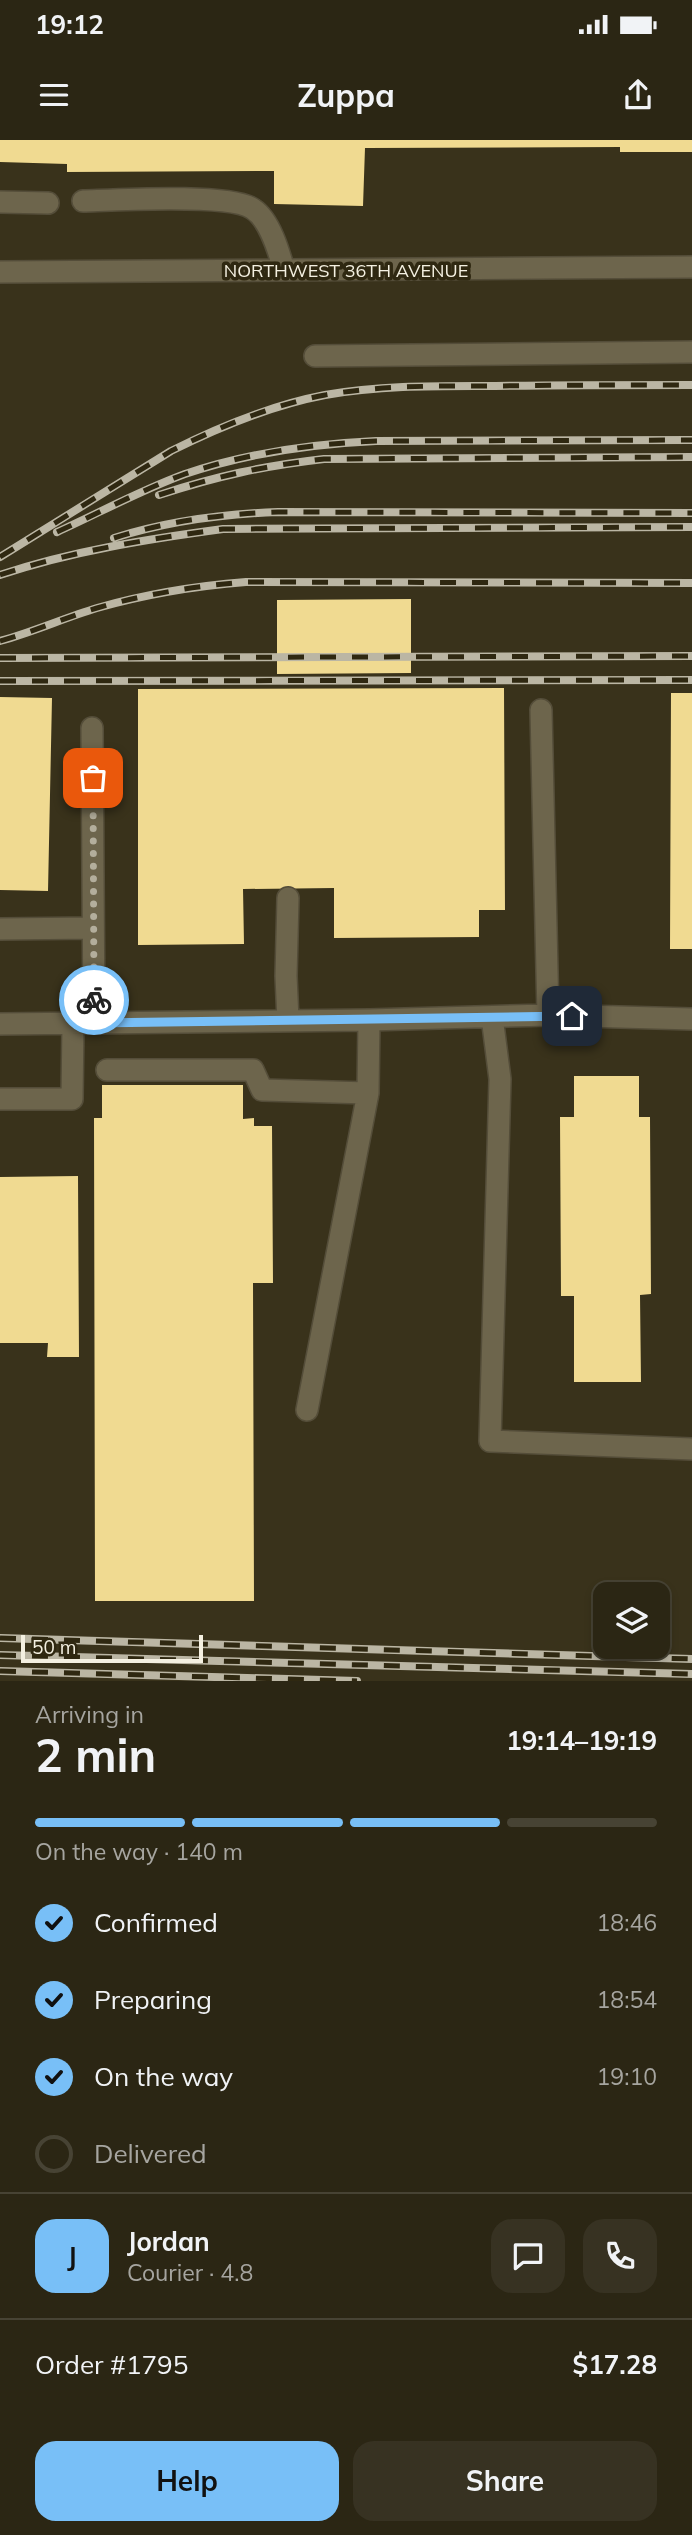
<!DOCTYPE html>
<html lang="en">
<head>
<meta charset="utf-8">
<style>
	body { margin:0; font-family:Mulish,sans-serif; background:#373222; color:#f1f3f6; height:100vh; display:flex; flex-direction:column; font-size:26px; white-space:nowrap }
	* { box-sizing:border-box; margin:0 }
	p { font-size:23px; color:#a6a5a0 }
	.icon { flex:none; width:38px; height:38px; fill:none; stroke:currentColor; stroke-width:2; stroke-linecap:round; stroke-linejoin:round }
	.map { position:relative; height:1541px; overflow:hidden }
	.sheet { display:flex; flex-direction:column; background:#2b2614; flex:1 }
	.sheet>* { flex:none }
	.fabs { position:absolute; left:593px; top:1442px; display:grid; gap:14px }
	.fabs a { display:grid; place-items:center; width:77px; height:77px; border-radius:14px; background:#2b2614; box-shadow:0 4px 10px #0003,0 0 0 2px #474334; font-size:35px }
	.scale { position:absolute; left:21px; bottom:18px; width:182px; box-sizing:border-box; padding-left:7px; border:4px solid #f4f0e1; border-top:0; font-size:19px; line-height:24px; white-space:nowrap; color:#f4f0e1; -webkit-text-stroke:5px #2f2811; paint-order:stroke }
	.pin { position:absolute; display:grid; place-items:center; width:60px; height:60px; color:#fff; margin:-30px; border-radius:14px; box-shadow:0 4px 10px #0006 }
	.courier { position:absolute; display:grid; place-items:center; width:70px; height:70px; margin:-35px; border:5px solid #78bff7; border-radius:50%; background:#fff; color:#222; box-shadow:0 2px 9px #0007 }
	.summary em { font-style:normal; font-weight:700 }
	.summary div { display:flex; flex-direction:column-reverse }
	.summary { display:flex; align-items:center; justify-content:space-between; height:119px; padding:0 35px }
	h1 { font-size:46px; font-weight:700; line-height:52px }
	.bar { display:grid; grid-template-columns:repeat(4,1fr); gap:10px 7px; align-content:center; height:84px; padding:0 35px }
	.bar i { height:9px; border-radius:5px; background:#474334 }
	.bar .current { background:#78bff7 }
	.bar p { grid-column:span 4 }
	.line { display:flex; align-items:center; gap:18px; padding:0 35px; border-top:2px solid #474334 }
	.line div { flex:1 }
	.round { display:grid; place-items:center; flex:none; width:74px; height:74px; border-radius:21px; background:#373222 }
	ol { padding:0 35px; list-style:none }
	li { display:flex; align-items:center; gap:21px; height:77px }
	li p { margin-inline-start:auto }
	li .icon { padding:7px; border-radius:50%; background:#78bff7; color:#111; stroke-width:4 }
	li:last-child { color:#a6a5a0 }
	li i { width:38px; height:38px; border:4px solid #474334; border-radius:50% }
	.primary-button { display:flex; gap:14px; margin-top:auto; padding:14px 35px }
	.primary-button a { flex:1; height:80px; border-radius:21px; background:#78bff7; color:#111; font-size:28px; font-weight:700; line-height:80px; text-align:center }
	.primary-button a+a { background:#373222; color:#f1f3f6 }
	.status { display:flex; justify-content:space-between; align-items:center; height:49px; padding:0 35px; background:#2b2614; direction:ltr }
	.status svg { height:19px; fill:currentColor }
	header { display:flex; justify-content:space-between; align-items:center; height:91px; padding:0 35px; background:#2b2614; font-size:32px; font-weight:700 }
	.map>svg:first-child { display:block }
</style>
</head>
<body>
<div class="status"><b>19:12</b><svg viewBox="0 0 49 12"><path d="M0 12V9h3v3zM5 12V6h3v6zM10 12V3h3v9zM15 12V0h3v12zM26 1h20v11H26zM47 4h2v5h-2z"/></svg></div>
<header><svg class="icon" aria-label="menu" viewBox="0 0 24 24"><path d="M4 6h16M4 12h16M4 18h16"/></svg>Zuppa<svg class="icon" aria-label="share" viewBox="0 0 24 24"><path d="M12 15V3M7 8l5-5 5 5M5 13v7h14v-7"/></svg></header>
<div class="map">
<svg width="692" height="1541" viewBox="0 0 692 1541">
	<rect width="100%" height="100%" fill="#39321b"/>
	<path fill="#f0da91" d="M 0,0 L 692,0 L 692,12 L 620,12 L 620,7 L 365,8 L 363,66 L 274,64 L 274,31 L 67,32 L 67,24 L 0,22 Z
		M 411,459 L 411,533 L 277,534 L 277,460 Z
		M 504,548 L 505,770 L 479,770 L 479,797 L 334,798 L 334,748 L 243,749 L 244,804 L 138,805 L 138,549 Z
		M 671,553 L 692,553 L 692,809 L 670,809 Z
		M 0,557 L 52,558 L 48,751 L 0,750 Z
		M 574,936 L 639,936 L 639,977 L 650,977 L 651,1154 L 640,1155 L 641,1242 L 574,1242 L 574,1156 L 561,1156 L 560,977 L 574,977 Z
		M 102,945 L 243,945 L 243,979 L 254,978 L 254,986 L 272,986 L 273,1143 L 253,1143 L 254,1461 L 95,1461 L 94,978 L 102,978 Z
		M 78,1036 L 79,1217 L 47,1217 L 48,1203 L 0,1203 L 0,1037 Z"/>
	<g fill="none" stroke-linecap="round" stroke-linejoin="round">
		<g stroke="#544d39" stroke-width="24">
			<path id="minor" d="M 83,61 C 115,60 232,53 253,69 C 270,80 279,112 284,130
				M 0,62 L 48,63
				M 0,132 L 692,127
				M 315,216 L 692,212
				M 541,570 L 548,875
				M 92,588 L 94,883
				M 288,758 L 286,836 L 288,880
				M 0,789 L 93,788
				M 492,877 L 500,939 L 490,1301 L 692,1309
				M 0,884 L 369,880 L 548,875 L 692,879
				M 107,930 L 253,930 L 262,950 L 368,953 L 369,880
				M 0,959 L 72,959 L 73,884
				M 307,1270 L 368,953"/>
		</g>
		<use href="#minor" stroke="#6d654c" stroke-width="21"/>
		<g stroke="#bbb6a4" stroke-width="8">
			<path id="rail" d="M 159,355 C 217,336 263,326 324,319 L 692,317
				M 57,392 C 99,373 141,350 185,334 C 247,313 310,304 376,301 L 692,300
				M 114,398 C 168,381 221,374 278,372 L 692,373
				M 0,417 L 171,311 C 219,287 272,265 325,255 C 381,245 439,246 495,246 C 561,245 626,245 692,245
				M 0,435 C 72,411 148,399 223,389 L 692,387
				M 0,501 C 33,492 64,478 97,468 C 146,454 195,446 246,442 L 692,443
				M 0,518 L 692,516
				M 0,541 L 692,540
				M 0,1498 L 692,1519
				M 0,1515 L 692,1534
				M 0,1531 L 357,1541"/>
		</g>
		<use href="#rail" stroke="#2f2811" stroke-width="5" stroke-dasharray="16" stroke-linecap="butt"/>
	</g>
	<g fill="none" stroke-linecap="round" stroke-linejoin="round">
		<path stroke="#b3ae9c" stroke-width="7" stroke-dasharray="0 12.6" d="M 93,638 L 94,860"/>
		<path stroke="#78bff7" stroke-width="9" d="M 94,860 L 94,883 L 572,876"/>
	</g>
	<g text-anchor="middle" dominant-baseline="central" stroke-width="7" stroke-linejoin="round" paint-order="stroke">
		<g font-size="18" fill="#f4f0e1" stroke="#2f2811">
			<text x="346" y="130">NORTHWEST 36TH AVENUE</text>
		</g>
	</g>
</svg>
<div class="fabs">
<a><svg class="icon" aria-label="layers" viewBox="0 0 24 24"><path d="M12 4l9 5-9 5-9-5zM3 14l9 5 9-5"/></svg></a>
</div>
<div class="scale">50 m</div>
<div class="pin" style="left:93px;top:638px;background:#ea580c"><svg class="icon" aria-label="bag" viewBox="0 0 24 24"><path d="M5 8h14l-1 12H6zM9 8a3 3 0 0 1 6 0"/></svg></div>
<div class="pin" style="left:572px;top:876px;background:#1f2937"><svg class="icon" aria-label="home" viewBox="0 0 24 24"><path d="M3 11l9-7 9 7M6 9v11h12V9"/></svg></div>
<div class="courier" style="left:94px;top:860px"><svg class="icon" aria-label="bike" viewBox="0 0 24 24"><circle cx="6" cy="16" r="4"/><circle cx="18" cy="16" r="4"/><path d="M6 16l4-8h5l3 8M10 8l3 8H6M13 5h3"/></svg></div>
</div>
<section class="sheet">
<div class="summary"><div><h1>2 min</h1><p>Arriving in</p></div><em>19:14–19:19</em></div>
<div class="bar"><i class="current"></i><i class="current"></i><i class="current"></i><i></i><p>On the way · 140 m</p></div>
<ol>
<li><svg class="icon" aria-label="check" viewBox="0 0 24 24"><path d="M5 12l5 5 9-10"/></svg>Confirmed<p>18:46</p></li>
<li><svg class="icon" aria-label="check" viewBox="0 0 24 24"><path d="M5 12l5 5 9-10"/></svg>Preparing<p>18:54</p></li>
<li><svg class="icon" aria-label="check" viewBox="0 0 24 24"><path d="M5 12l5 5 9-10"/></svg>On the way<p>19:10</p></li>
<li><i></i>Delivered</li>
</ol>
<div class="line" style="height:126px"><b class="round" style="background:#78bff7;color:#111">J</b><div><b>Jordan</b><p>Courier · 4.8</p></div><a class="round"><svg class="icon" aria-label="chat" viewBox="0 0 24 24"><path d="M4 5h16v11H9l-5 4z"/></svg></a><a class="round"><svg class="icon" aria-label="phone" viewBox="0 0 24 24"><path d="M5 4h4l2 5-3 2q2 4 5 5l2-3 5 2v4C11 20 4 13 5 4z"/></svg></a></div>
<div class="line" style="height:91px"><div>Order #1795</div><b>$17.28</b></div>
<div class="primary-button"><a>Help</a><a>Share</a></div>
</section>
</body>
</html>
